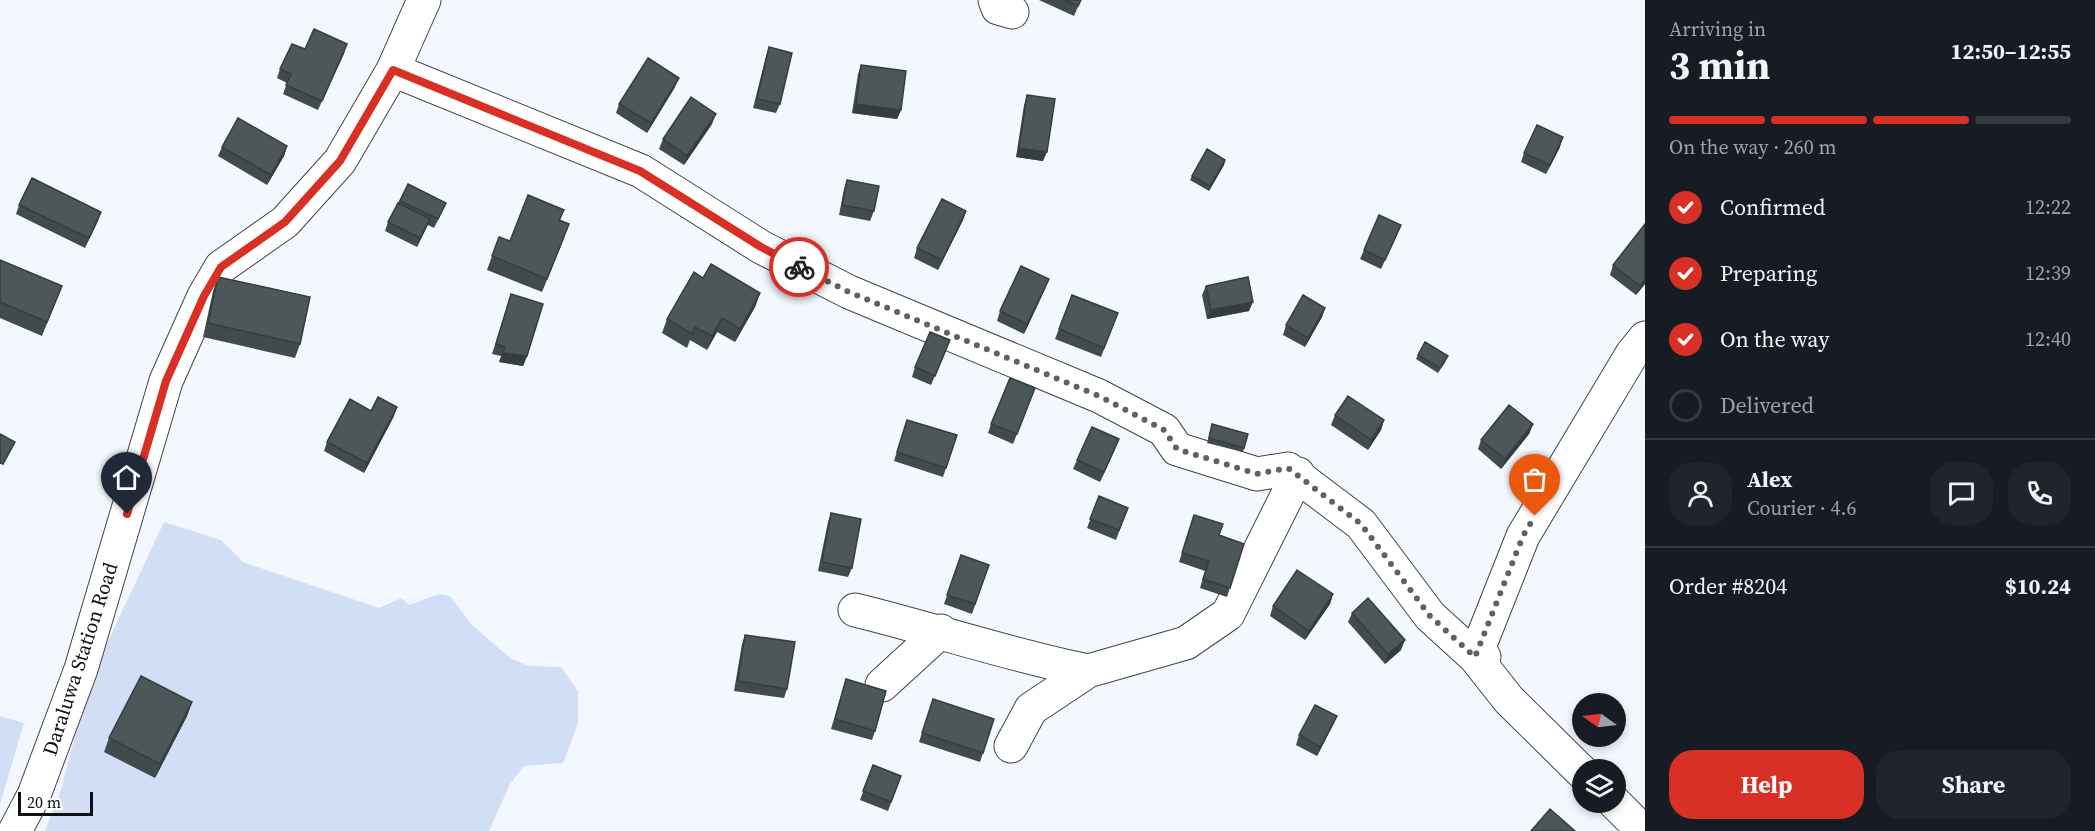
<!DOCTYPE html>
<html lang="en">
<head>
<meta charset="utf-8">
<style>
	body { margin:0; font-family:"Source Serif 4",serif; background:#20242c; color:#f1f3f6; height:100vh; display:flex; flex-direction:column; font-size:22px; white-space:nowrap }
	* { box-sizing:border-box; margin:0 }
	p { font-size:20px; color:#9ea1a6 }
	.icon { flex:none; width:33px; height:33px; fill:none; stroke:currentColor; stroke-width:2; stroke-linecap:round; stroke-linejoin:round }
	.map { position:relative; flex:1; overflow:hidden }
	.drawer { display:flex; flex-direction:column; background:#171b24; width:450px }
	.drawer>* { flex:none }
	.needle { width:39px; rotate:284deg }
	.tools { position:absolute; left:1572px; top:693px; display:grid; gap:12px }
	.tools a { display:grid; place-items:center; width:54px; height:54px; border-radius:50%; background:#171b24; box-shadow:0 3px 9px #0003; font-size:30px }
	.scale { position:absolute; left:18px; bottom:15px; width:75px; box-sizing:border-box; padding-left:6px; border:3px solid #101010; border-top:0; font-size:16px; line-height:21px; white-space:nowrap; color:#101010; -webkit-text-stroke:4px #fff; paint-order:stroke }
	.pin { position:absolute; display:grid; place-items:center; width:51px; height:51px; color:#fff; margin:-62px -26px; border-radius:50% 50% 50% 0; rotate:-45deg; box-shadow:0 0 6px #0007 }
	.pin .icon { rotate:45deg }
	.courier { position:absolute; display:grid; place-items:center; width:60px; height:60px; margin:-30px; border:4px solid #d93025; border-radius:50%; background:#fff; color:#222; box-shadow:0 2px 8px #0007 }
	.head em { font-style:normal; font-weight:700 }
	.head div { display:flex; flex-direction:column-reverse }
	.head { display:flex; align-items:center; justify-content:space-between; height:102px; padding:0 24px }
	h1 { font-size:39px; font-weight:700; line-height:45px }
	.bar { display:grid; grid-template-columns:repeat(4,1fr); gap:9px 6px; align-content:center; height:72px; padding:0 24px }
	.bar i { height:8px; border-radius:4px; background:#363941 }
	.bar .active { background:#d93025 }
	.bar p { grid-column:span 4 }
	.line { display:flex; align-items:center; gap:15px; padding:0 24px; border-top:2px solid #363941 }
	.line div { flex:1 }
	.round { display:grid; place-items:center; flex:none; width:63px; height:63px; border-radius:24px; background:#20242c }
	ol { padding:0 24px; list-style:none }
	li { display:flex; align-items:center; gap:18px; height:66px }
	li p { margin-inline-start:auto }
	li .icon { padding:6px; border-radius:50%; background:#d93025; color:#fff; stroke-width:4 }
	li:last-child { color:#9ea1a6 }
	li i { width:33px; height:33px; border:3px solid #363941; border-radius:50% }
	.action { display:flex; gap:12px; margin-top:auto; padding:12px 24px }
	.action a { flex:1; height:69px; border-radius:24px; background:#d93025; color:#fff; font-size:24px; font-weight:700; line-height:69px; text-align:center }
	.action a+a { background:#20242c; color:#f1f3f6 }
	main { display:flex; flex:1; min-height:0 }
	.map>svg:first-child { display:block }
</style>
</head>
<body>
<main>
<div class="map">
<svg width="1645" height="831" viewBox="0 0 1645 831">
	<rect width="100%" height="100%" fill="#f3f8ff"/>
	<path fill="#d2ddf6" d="M 164,522 L 221,540 L 243,562 L 379,608 L 401,598 L 409,605 L 439,594 L 450,596 L 471,624 L 510,658 L 529,666 L 561,667 L 578,691 L 578,723 L 563,763 L 524,766 L 510,784 L 489,831 L 45,831 L 60,793 L 85,698 L 103,652 Z
		M 0,716 L 24,723 L 0,804 Z"/>
	<g fill="none" stroke-linecap="round" stroke-linejoin="round">
		<g stroke="#434343" stroke-width="35">
			<path id="minor" d="M 995,0 L 998,8 L 1012,12
				M 393,70 L 641,171 L 761,247 L 849,292 L 1099,396 L 1164,430 L 1177,449 L 1257,474 L 1288,469 L 1361,524 L 1430,616 L 1475,657 L 1484,657
				M 855,610 C 933,629 1009,655 1088,671
				M 882,685 L 941,631
				M 1011,746 L 1031,709 L 1088,671 L 1186,643 L 1228,614 L 1298,474
				M 1582,772 L 1509,700 L 1475,657 L 1523,536 L 1632,354 L 1645,338
				M 1614,802 L 1643,831
				M 15,831 L 34,795 L 81,669 L 166,381 L 204,296 L 221,267 L 285,222 L 340,161 L 393,70 L 424,0"/>
		</g>
		<use href="#minor" stroke="#fff" stroke-width="33"/>
	</g>
	<path fill="#414b4d" d="M 1039,0 L 1081,0 L 1074,16 Z
		M 347,44 L 318,110 L 283,94 L 287,83 L 277,78 L 280,69 L 305,49 Z
		M 769,47 L 780,104 L 776,113 L 753,108 L 766,56 Z
		M 861,65 L 901,110 L 897,119 L 852,113 L 858,74 Z
		M 675,87 L 647,133 L 616,113 L 619,104 Z
		M 1027,95 L 1043,161 L 1016,157 L 1024,105 Z
		M 712,124 L 684,165 L 659,149 L 663,139 Z
		M 287,146 L 284,156 L 267,185 L 218,156 L 222,147 Z
		M 1560,147 L 1546,174 L 1521,162 L 1524,153 Z
		M 1225,160 L 1224,165 L 1209,191 L 1190,180 L 1192,176 Z
		M 847,180 L 874,211 L 870,221 L 839,215 L 844,189 Z
		M 408,184 L 442,212 L 434,228 L 428,225 L 417,247 L 385,231 L 388,222 Z
		M 19,205 L 101,212 L 85,248 L 16,214 Z
		M 564,210 L 560,221 L 564,238 L 542,292 L 487,270 L 499,237 L 510,241 Z
		M 966,211 L 963,220 L 938,270 L 914,258 L 917,248 Z
		M 1397,235 L 1381,269 L 1360,259 L 1364,250 Z
		M 0,260 L 62,286 L 42,336 L 0,318 Z
		M 1613,265 L 1645,284 L 1636,295 L 1610,275 Z
		M 218,277 L 300,344 L 295,358 L 203,337 L 213,291 Z
		M 703,278 L 760,293 L 755,307 L 735,342 L 717,332 L 707,350 L 690,340 L 687,348 L 662,333 L 667,319 Z
		M 1206,286 L 1249,311 L 1207,319 L 1202,295 Z
		M 1045,289 L 1024,334 L 997,321 L 1000,311 Z
		M 511,294 L 527,356 L 523,366 L 499,362 L 501,356 L 492,354 Z
		M 1072,295 L 1118,313 L 1101,357 L 1055,339 Z
		M 1325,308 L 1322,317 L 1305,347 L 1283,335 L 1286,325 Z
		M 946,350 L 931,385 L 912,377 L 915,367 Z
		M 1418,355 L 1446,361 L 1438,373 L 1416,359 Z
		M 1035,388 L 1013,444 L 988,433 L 991,424 Z
		M 371,411 L 394,416 L 364,473 L 324,451 L 327,442 Z
		M 1335,415 L 1384,420 L 1381,430 L 1368,450 L 1331,425 Z
		M 1212,424 L 1248,434 L 1243,452 L 1207,443 Z
		M 1533,424 L 1529,434 L 1501,469 L 1478,449 L 1481,440 Z
		M 904,429 L 957,435 L 943,477 L 894,461 Z
		M 1115,449 L 1100,482 L 1073,469 L 1077,460 Z
		M 1099,496 L 1128,508 L 1116,540 L 1087,528 Z
		M 831,513 L 852,568 L 848,577 L 818,571 L 828,522 Z
		M 1191,525 L 1219,535 L 1230,588 L 1227,597 L 1200,588 L 1205,571 L 1179,562 Z
		M 961,555 L 989,565 L 972,614 L 944,604 Z
		M 1333,594 L 1330,604 L 1305,640 L 1270,616 L 1273,606 Z
		M 1352,613 L 1401,650 L 1385,664 L 1348,622 Z
		M 745,635 L 787,689 L 784,698 L 734,691 L 742,644 Z
		M 846,679 L 875,731 L 872,740 L 831,729 Z
		M 933,699 L 994,719 L 980,762 L 919,742 Z
		M 192,702 L 187,716 L 155,778 L 104,752 L 109,738 Z
		M 1337,716 L 1333,725 L 1317,756 L 1296,745 L 1299,735 Z
		M 873,765 L 901,776 L 888,811 L 860,800 Z"/>
	<path fill="#353d3e" d="M 347,44 L 344,54 L 318,110 L 322,101 Z
		M 679,78 L 675,87 L 647,133 L 651,123 Z
		M 856,104 L 901,110 L 897,119 L 852,113 Z
		M 716,114 L 712,124 L 684,165 L 687,156 Z
		M 1563,137 L 1560,147 L 1546,174 L 1550,165 Z
		M 287,146 L 284,156 L 267,185 L 271,175 Z
		M 1019,148 L 1047,152 L 1043,161 L 1016,157 Z
		M 1225,160 L 1224,165 L 1209,191 L 1210,186 Z
		M 966,211 L 963,220 L 938,270 L 942,260 Z
		M 101,212 L 98,221 L 85,248 L 89,238 Z
		M 430,219 L 426,228 L 417,247 L 420,238 Z
		M 1049,279 L 1045,289 L 1024,334 L 1027,324 Z
		M 1645,279 L 1645,284 L 1636,295 L 1640,286 Z
		M 760,293 L 755,307 L 735,342 L 740,329 Z
		M 1253,302 L 1249,311 L 1207,319 L 1211,310 Z
		M 1325,308 L 1322,317 L 1305,347 L 1308,338 Z
		M 722,318 L 717,332 L 707,350 L 712,336 Z
		M 503,353 L 527,356 L 523,366 L 499,362 Z
		M 397,407 L 394,416 L 364,473 L 367,463 Z
		M 1384,420 L 1381,430 L 1368,450 L 1371,440 Z
		M 1533,424 L 1529,434 L 1501,469 L 1505,459 Z
		M 1119,439 L 1115,449 L 1100,482 L 1104,472 Z
		M 1333,594 L 1330,604 L 1305,640 L 1309,631 Z
		M 1405,640 L 1401,650 L 1385,664 L 1388,654 Z
		M 192,702 L 187,716 L 155,778 L 160,764 Z
		M 1337,716 L 1333,725 L 1317,756 L 1320,747 Z"/>
	<path fill="#4c5759" stroke="#353d3e" stroke-width="1.5" d="M 1064,0 L 1081,0 L 1078,6 Z
		M 314,29 L 347,44 L 322,101 L 286,85 L 291,74 L 280,69 L 292,44 L 305,49 Z
		M 769,47 L 792,53 L 780,104 L 757,99 Z
		M 648,58 L 679,78 L 651,123 L 619,104 Z
		M 861,65 L 906,71 L 901,110 L 856,104 Z
		M 1027,95 L 1055,99 L 1047,152 L 1019,148 Z
		M 691,97 L 716,114 L 687,156 L 663,139 Z
		M 238,118 L 287,146 L 271,175 L 222,147 Z
		M 1537,125 L 1563,137 L 1550,165 L 1524,153 Z
		M 1207,149 L 1225,160 L 1210,186 L 1192,176 Z
		M 32,178 L 101,212 L 89,238 L 19,205 Z
		M 847,180 L 879,186 L 874,211 L 842,205 Z
		M 408,184 L 446,203 L 438,219 L 400,201 Z
		M 528,195 L 564,210 L 559,220 L 569,224 L 547,279 L 492,256 L 499,237 L 510,241 Z
		M 942,199 L 966,211 L 942,260 L 917,248 Z
		M 398,203 L 430,219 L 420,238 L 388,222 Z
		M 1379,215 L 1401,225 L 1385,260 L 1364,250 Z
		M 1645,224 L 1645,279 L 1640,286 L 1613,265 Z
		M 0,260 L 62,286 L 47,322 L 0,302 Z
		M 711,264 L 760,293 L 740,329 L 722,318 L 712,336 L 695,327 L 692,334 L 667,319 L 694,272 L 703,278 Z
		M 1021,266 L 1049,279 L 1027,324 L 1000,311 Z
		M 218,277 L 310,297 L 300,344 L 208,323 Z
		M 1248,277 L 1253,302 L 1211,310 L 1206,286 Z
		M 511,294 L 543,304 L 527,356 L 503,353 L 505,347 L 496,344 Z
		M 1072,295 L 1118,313 L 1104,348 L 1059,329 Z
		M 1303,295 L 1325,308 L 1308,338 L 1286,325 Z
		M 930,332 L 950,340 L 935,376 L 915,367 Z
		M 1425,342 L 1448,356 L 1440,368 L 1418,355 Z
		M 1010,378 L 1035,388 L 1017,434 L 991,424 Z
		M 1348,396 L 1384,420 L 1371,440 L 1335,415 Z
		M 378,397 L 397,407 L 367,463 L 327,442 L 350,399 L 371,411 Z
		M 1509,405 L 1533,424 L 1505,459 L 1481,440 Z
		M 907,420 L 957,435 L 946,468 L 897,452 Z
		M 1212,424 L 1248,434 L 1244,448 L 1209,438 Z
		M 1092,427 L 1119,439 L 1104,472 L 1077,460 Z
		M 0,434 L 15,442 L 3,464 L 0,463 Z
		M 1099,496 L 1128,508 L 1119,530 L 1090,519 Z
		M 831,513 L 861,519 L 852,568 L 822,562 Z
		M 1194,515 L 1223,524 L 1219,535 L 1244,544 L 1230,588 L 1203,579 L 1209,561 L 1182,553 Z
		M 961,555 L 989,565 L 975,604 L 947,595 Z
		M 1297,570 L 1333,594 L 1309,631 L 1273,606 Z
		M 1368,598 L 1405,640 L 1388,654 L 1352,613 Z
		M 745,635 L 795,642 L 787,689 L 738,681 Z
		M 141,676 L 192,702 L 160,764 L 109,738 Z
		M 846,679 L 886,691 L 875,731 L 835,719 Z
		M 933,699 L 994,719 L 983,753 L 922,733 Z
		M 1315,705 L 1337,716 L 1320,747 L 1299,735 Z
		M 873,765 L 901,776 L 891,802 L 863,791 Z
		M 1550,809 L 1575,831 L 1531,831 Z"/>
	<g fill="none" stroke-linecap="round" stroke-linejoin="round">
		<path stroke="#5f6164" stroke-width="6" stroke-dasharray="0 10.8" d="M 799,267 L 849,292 L 1099,396 L 1164,430 L 1177,449 L 1257,474 L 1288,468 L 1361,524 L 1430,616 L 1475,657 L 1523,536 L 1535,516"/>
		<path stroke="#d93025" stroke-width="8" d="M 127,514 L 166,381 L 204,296 L 221,267 L 285,222 L 340,161 L 393,70 L 640,171 L 761,247 L 799,267"/>
	</g>
	<g text-anchor="middle" dominant-baseline="central" stroke-width="6" stroke-linejoin="round" paint-order="stroke">
		<g font-size="20" fill="#101010" stroke="#fff">
			<text transform="translate(80 659) rotate(-72)">Daraluwa Station Road</text>
		</g>
	</g>
</svg>
<div class="tools">
<a><svg class="needle" viewBox="-14 -14 28 28"><path d="M0-13l5 13h-10z" fill="#e53935"/><path d="M0 13l5-13h-10z" fill="#9ea1a6"/></svg></a>
<a><svg class="icon" aria-label="layers" viewBox="0 0 24 24"><path d="M12 4l9 5-9 5-9-5zM3 14l9 5 9-5"/></svg></a>
</div>
<div class="scale">20 m</div>
<div class="pin" style="left:1535px;top:516px;background:#ea580c"><svg class="icon" aria-label="bag" viewBox="0 0 24 24"><path d="M5 8h14l-1 12H6zM9 8a3 3 0 0 1 6 0"/></svg></div>
<div class="pin" style="left:127px;top:514px;background:#1f2937"><svg class="icon" aria-label="home" viewBox="0 0 24 24"><path d="M3 11l9-7 9 7M6 9v11h12V9"/></svg></div>
<div class="courier" style="left:799px;top:267px"><svg class="icon" aria-label="bike" viewBox="0 0 24 24"><circle cx="6" cy="16" r="4"/><circle cx="18" cy="16" r="4"/><path d="M6 16l4-8h5l3 8M10 8l3 8H6M13 5h3"/></svg></div>
</div>
<section class="drawer">
<div class="head"><div><h1>3 min</h1><p>Arriving in</p></div><em>12:50–12:55</em></div>
<div class="bar"><i class="active"></i><i class="active"></i><i class="active"></i><i></i><p>On the way · 260 m</p></div>
<ol>
<li><svg class="icon" aria-label="check" viewBox="0 0 24 24"><path d="M5 12l5 5 9-10"/></svg>Confirmed<p>12:22</p></li>
<li><svg class="icon" aria-label="check" viewBox="0 0 24 24"><path d="M5 12l5 5 9-10"/></svg>Preparing<p>12:39</p></li>
<li><svg class="icon" aria-label="check" viewBox="0 0 24 24"><path d="M5 12l5 5 9-10"/></svg>On the way<p>12:40</p></li>
<li><i></i>Delivered</li>
</ol>
<div class="line" style="height:108px"><a class="round"><svg class="icon" aria-label="person" viewBox="0 0 24 24"><circle cx="12" cy="8" r="4"/><path d="M4 21q1-7 8-7t8 7"/></svg></a><div><b>Alex</b><p>Courier · 4.6</p></div><a class="round"><svg class="icon" aria-label="chat" viewBox="0 0 24 24"><path d="M4 5h16v11H9l-5 4z"/></svg></a><a class="round"><svg class="icon" aria-label="phone" viewBox="0 0 24 24"><path d="M5 4h4l2 5-3 2q2 4 5 5l2-3 5 2v4C11 20 4 13 5 4z"/></svg></a></div>
<div class="line" style="height:78px"><div>Order #8204</div><b>$10.24</b></div>
<div class="action"><a>Help</a><a>Share</a></div>
</section>
</main>
</body>
</html>
